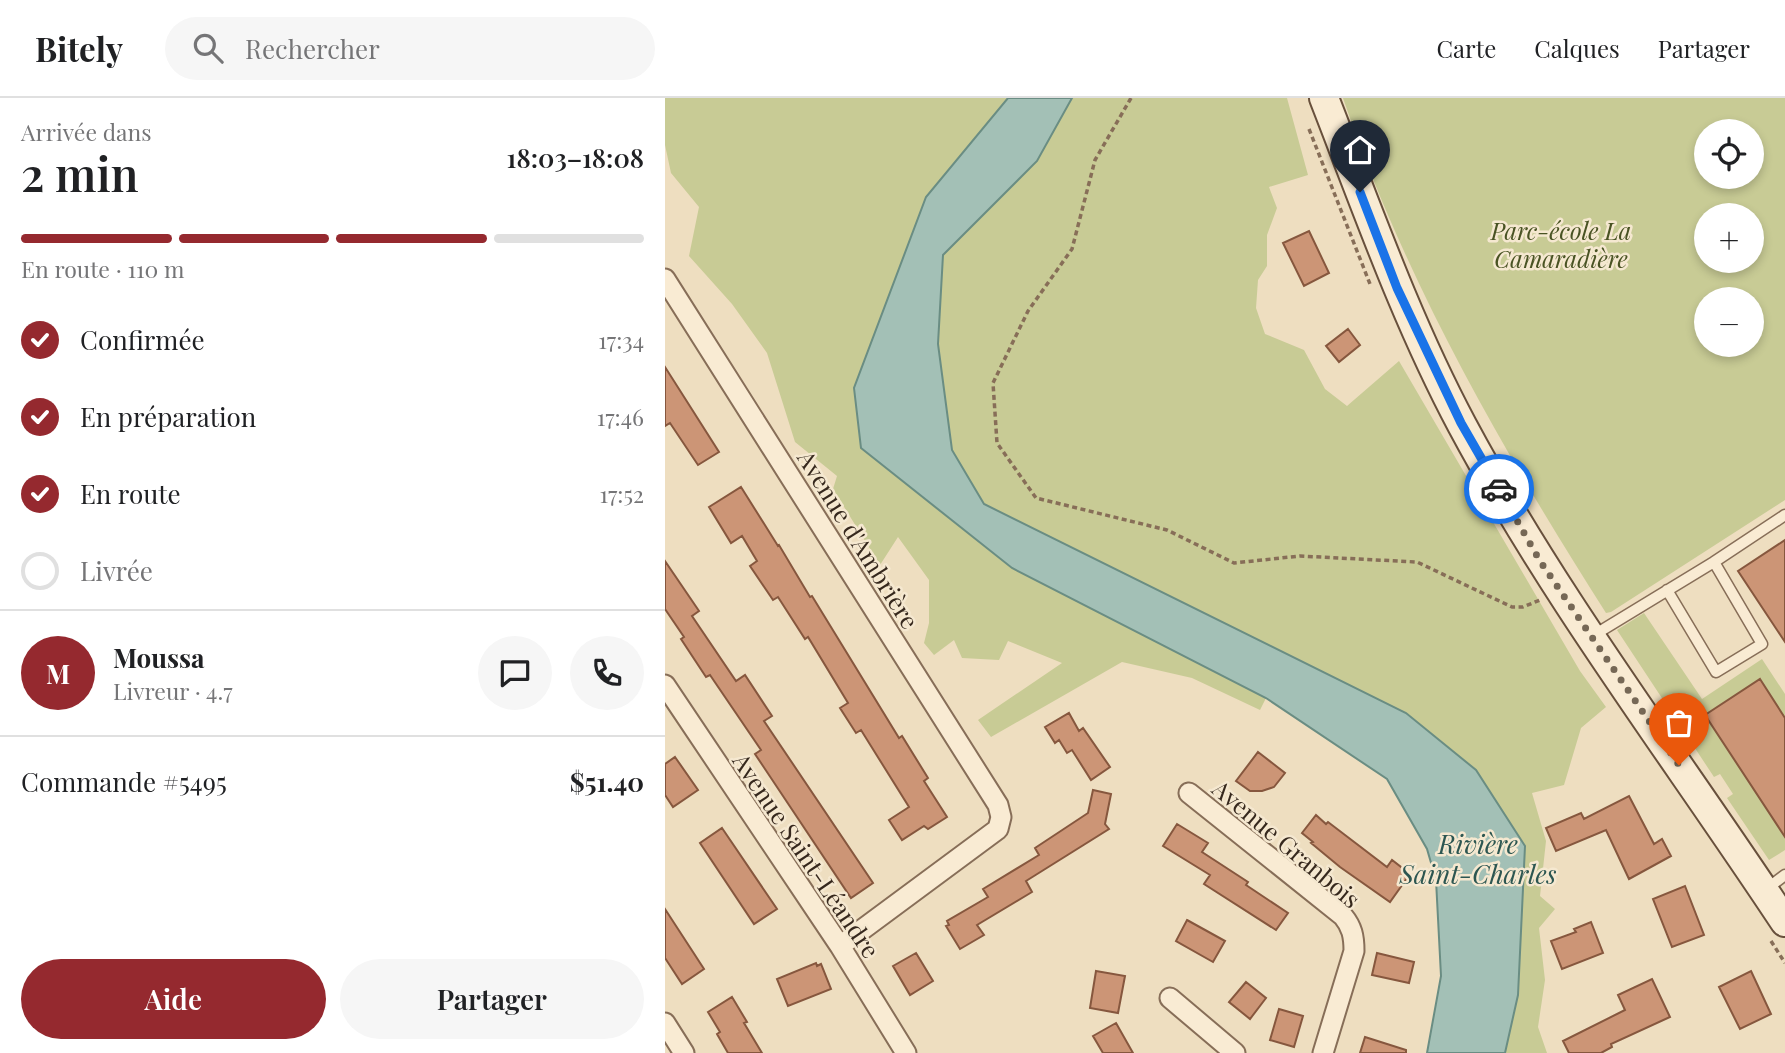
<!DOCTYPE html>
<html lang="fr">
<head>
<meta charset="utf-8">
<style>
	body { margin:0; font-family:"Playfair Display",serif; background:#f6f6f6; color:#202124; height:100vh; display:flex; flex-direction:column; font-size:26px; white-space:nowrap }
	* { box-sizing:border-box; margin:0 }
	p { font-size:23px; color:#757577 }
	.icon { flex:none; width:38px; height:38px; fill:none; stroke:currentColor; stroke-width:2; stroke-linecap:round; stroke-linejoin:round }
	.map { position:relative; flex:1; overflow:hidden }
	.drawer { display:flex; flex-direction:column; background:#fff; width:665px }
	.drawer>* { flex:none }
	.controls { position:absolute; left:1029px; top:21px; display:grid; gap:14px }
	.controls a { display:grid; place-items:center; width:70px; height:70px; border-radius:50%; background:#fff; box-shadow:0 4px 10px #0003; font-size:35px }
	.pin { position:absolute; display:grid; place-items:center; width:60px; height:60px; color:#fff; margin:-72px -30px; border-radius:50% 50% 50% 0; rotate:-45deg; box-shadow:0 0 7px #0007 }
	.pin .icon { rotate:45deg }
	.courier { position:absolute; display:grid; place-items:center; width:70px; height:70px; margin:-35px; border:5px solid #1a73e8; border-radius:50%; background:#fff; color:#222; box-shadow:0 2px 9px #0007 }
	.summary em { font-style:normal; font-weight:600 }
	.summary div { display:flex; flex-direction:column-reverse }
	.summary { display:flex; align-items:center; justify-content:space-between; height:119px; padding:0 21px }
	h1 { font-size:46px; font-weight:600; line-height:52px }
	.bar { display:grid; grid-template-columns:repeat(4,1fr); gap:10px 7px; align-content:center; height:84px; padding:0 21px }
	.bar i { height:9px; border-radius:5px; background:#e0e0e0 }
	.bar .selected { background:#95292f }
	.bar p { grid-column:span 4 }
	.line { display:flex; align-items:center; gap:18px; padding:0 21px; border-top:2px solid #e0e0e0 }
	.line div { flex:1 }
	.round { display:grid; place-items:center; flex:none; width:74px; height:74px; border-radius:37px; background:#f6f6f6 }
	ol { padding:0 21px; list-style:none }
	li { display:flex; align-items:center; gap:21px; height:77px }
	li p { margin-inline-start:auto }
	li .icon { padding:7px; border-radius:50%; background:#95292f; color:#fff; stroke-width:4 }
	li:last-child { color:#757577 }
	li i { width:38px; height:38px; border:4px solid #e0e0e0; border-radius:50% }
	.primary-button { display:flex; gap:14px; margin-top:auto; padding:14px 21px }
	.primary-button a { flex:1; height:80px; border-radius:42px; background:#95292f; color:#fff; font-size:28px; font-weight:600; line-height:80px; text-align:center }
	.primary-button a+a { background:#f6f6f6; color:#202124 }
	header { display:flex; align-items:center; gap:42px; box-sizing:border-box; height:98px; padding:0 35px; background:#fff; border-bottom:2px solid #e0e0e0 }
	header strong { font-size:33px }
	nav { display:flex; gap:38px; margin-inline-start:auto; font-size:24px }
	.search { width:490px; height:63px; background:#f6f6f6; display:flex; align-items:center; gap:18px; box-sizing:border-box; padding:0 24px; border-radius:38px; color:#757577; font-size:26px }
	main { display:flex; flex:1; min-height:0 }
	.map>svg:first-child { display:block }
</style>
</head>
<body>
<header>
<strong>Bitely</strong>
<div class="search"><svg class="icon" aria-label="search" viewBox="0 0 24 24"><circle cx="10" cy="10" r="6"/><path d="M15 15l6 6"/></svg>Rechercher</div>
<nav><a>Carte</a><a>Calques</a><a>Partager</a></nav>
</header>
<main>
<section class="drawer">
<div class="summary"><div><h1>2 min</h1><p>Arrivée dans</p></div><em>18:03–18:08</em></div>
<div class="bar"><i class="selected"></i><i class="selected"></i><i class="selected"></i><i></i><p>En route · 110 m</p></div>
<ol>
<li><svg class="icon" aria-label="check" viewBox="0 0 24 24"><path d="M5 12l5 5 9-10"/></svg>Confirmée<p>17:34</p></li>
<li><svg class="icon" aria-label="check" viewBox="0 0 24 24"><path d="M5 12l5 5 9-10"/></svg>En préparation<p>17:46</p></li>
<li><svg class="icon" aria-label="check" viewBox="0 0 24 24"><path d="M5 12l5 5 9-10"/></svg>En route<p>17:52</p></li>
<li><i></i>Livrée</li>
</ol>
<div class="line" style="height:126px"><b class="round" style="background:#95292f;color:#fff">M</b><div><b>Moussa</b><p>Livreur · 4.7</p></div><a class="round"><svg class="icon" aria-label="chat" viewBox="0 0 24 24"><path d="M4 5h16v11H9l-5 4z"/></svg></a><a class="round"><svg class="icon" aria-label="phone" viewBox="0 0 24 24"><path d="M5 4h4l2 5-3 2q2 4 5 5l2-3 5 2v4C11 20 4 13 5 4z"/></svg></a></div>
<div class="line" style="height:91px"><div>Commande #5495</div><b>$51.40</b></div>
<div class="primary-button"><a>Aide</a><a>Partager</a></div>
</section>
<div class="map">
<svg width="1120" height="955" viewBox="0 0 1120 955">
	<rect width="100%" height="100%" fill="#eedec0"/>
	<path fill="#c8cb95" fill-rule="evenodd" d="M 0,0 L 343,0 L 261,99 L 189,290 L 347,470 L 601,600 L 595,612 L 527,580 L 457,564 L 326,639 L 313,622 L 397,565 L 343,543 L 334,562 L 297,560 L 289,542 L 269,557 L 259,545 L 264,525 L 264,482 L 233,439 L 215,467 L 168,391 L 172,378 L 130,344 L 102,255 L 67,206 L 24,158 L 34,109 L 6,75 L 0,47 Z
		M 407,0 L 622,0 L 643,77 L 604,89 L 612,110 L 602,137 L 602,168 L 593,182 L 591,210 L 600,236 L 639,252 L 660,291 L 682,308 L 734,263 L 915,573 L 941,609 L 916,630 L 899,687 L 867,695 L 881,743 L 875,798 L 890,811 L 874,830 L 880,882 L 873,929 L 882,955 L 840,955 L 853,897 L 811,672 L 741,615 L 319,406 L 287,352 L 273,246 L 278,157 L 372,63 Z
		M 678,0 L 1120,0 L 1120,402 L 946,514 L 941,515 C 838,353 740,183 678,0 ZM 1041,33 L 1087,33 L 1087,79 L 1041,79 ZM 1041,117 L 1087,117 L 1087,163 L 1041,163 ZM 1041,201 L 1087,201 L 1087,247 L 1041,247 Z
		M 979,515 L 1037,601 L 1097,561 L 1120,596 L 1120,620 L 1095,582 L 1120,735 L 1120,752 L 1104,762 L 1062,700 L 1068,696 L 1055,676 L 1049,679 L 952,532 Z"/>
	<path fill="#a3c0b6" stroke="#6a8d83" stroke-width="2" d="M 343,0 L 407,0 L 372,63 L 278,157 L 273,246 L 287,352 L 319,406 L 741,615 L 811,672 L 860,748 L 853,897 L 840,955 L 762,955 L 776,878 L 771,782 L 762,751 L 722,681 L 601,600 L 347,470 L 196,350 L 189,290 L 261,99 Z"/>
	<path fill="#cc9576" stroke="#86573e" stroke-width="2" d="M 644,133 L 664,175 L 639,188 L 618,145 Z
		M 683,231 L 695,247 L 674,264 L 661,248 Z
		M 0,269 L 54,354 L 33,367 L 5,325 L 0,328 Z
		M 76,389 L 113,448 L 114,447 L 145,499 L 147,498 L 234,640 L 237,638 L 263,680 L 259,683 L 282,719 L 263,731 L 259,728 L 237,742 L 224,722 L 244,709 L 196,632 L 191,635 L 175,610 L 183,605 L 143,539 L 140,541 L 113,499 L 108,502 L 85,468 L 92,463 L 77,438 L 66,445 L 44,409 Z
		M 1120,442 L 1120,544 L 1073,473 Z
		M 0,463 L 34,513 L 27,518 L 71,583 L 80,577 L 107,618 L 99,623 L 208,785 L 186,800 L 90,656 L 96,652 L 45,577 L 41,579 L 16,541 L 19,539 L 0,511 Z
		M 1095,581 L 1120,620 L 1120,739 L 1040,617 Z
		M 404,615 L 414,633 L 418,630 L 445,669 L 426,682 L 407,652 L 402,655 L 394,642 L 390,645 L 380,629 Z
		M 593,654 L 620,675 L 609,689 L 597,693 L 585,693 L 571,683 Z
		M 10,659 L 33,692 L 8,709 L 0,697 L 0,666 Z
		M 428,692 L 446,696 L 440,726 L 444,731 L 361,783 L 367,794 L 312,827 L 319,837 L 295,851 L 281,828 L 284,827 L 282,823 L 323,799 L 318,791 L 374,757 L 370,750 L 423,715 Z
		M 964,698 L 989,746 L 997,741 L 1006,758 L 964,781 L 941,732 L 891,753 L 881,730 L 916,715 L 919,721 Z
		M 651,717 L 661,726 L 663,724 L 722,769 L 727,762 L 745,776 L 725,804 L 675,769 L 646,745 L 648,744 L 637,735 Z
		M 512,726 L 543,745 L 537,754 L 583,784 L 581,787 L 623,815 L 611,832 L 539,786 L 545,777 L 498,748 Z
		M 57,730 L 112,811 L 89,826 L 35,745 Z
		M 1020,788 L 1039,837 L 1007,849 L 988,801 Z
		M 0,811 L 39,871 L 17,886 L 0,860 Z
		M 522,822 L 560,843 L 548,864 L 511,843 Z
		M 926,824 L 938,855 L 897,871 L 886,843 L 911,834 L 909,831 Z
		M 251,855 L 268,883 L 245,897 L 228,868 Z
		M 712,855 L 749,864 L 744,885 L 707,877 Z
		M 151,865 L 152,868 L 156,866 L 166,891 L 123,908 L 112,881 Z
		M 431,873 L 460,878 L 453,915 L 425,910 Z
		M 1086,873 L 1106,916 L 1075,931 L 1054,889 Z
		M 987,881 L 1005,919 L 946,946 L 947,949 L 936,955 L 904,955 L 898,943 L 960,912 L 953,897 Z
		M 581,884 L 601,900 L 585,921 L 564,904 Z
		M 67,899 L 82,924 L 79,925 L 97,955 L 63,955 L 52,936 L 55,934 L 43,914 Z
		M 614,911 L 638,918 L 629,949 L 605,942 Z
		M 451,925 L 468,955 L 438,955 L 428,938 Z
		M 700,939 L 741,952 L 741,955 L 695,955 Z"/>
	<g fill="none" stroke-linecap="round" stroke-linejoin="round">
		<g stroke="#876e58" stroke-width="13">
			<path id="service" d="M 1049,464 L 1120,417
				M 929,537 L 1049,464 L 1097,546 L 1051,574 L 1002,492
				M 1100,792 L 1120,777"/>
		</g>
		<g stroke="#876e58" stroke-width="23">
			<path id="minor" d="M 0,181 L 333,707 L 336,719 L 333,731 L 175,848
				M 0,587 L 175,848 L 241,955
				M 524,695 L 678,818 C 687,829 689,838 689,853 L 658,955
				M 505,900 L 570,955
				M 0,925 L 19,955"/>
		</g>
		<g stroke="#68503c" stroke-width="32">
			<path id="secondary" d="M 659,0 C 702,110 741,222 797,327 C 890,501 1011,659 1120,824"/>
		</g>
		<path stroke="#876e58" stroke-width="3.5" stroke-dasharray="5 3.5" stroke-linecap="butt" d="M 466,0 L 430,62 L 407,151 L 363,213 L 328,285 L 332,345 L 371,400 L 502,432 L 569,465 L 635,458 L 752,464 L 847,509 L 858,509 L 875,502
			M 644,31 L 705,186
			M 1106,843 L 1120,865"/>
		<use href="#service" stroke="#f9ebd3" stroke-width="10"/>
		<use href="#minor" stroke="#f9ebd3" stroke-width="19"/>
		<use href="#secondary" stroke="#f9ebd3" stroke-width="28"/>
	</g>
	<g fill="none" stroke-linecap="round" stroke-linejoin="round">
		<path stroke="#766856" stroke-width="7" stroke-dasharray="0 12.6" d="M 834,391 L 875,463 L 1014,667"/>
		<path stroke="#1a73e8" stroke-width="9" d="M 695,94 L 732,190 L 796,325 L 834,391"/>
	</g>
	<g text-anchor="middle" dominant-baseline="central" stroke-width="5" stroke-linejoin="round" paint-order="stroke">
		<g font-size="24" font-style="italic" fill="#495323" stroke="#f5e8d0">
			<text x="896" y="132">Parc-école La<tspan x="896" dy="28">Camaradière</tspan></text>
		</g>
		<g font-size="24" fill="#36281d" stroke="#f5e8d0">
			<text transform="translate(194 441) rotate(58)">Avenue d'Ambrière</text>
			<text transform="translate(622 745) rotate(40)">Avenue Granbois</text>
			<text transform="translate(142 757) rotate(56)">Avenue Saint-Léandre</text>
		</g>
		<g font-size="26" font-style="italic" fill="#2c5651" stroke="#f5e8d0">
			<text x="813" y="745">Rivière<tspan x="813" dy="30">Saint-Charles</tspan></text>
		</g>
	</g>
</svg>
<div class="controls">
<a><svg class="icon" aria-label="locate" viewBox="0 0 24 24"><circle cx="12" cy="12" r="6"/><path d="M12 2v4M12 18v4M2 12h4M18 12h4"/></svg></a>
<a>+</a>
<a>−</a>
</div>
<div class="pin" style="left:1014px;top:667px;background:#ea580c"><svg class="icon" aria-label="bag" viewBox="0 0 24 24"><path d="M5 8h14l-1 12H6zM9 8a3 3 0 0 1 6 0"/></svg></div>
<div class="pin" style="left:695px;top:94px;background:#1f2937"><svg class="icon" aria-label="home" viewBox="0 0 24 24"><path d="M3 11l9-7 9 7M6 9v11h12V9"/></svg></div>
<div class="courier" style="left:834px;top:391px"><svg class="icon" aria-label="car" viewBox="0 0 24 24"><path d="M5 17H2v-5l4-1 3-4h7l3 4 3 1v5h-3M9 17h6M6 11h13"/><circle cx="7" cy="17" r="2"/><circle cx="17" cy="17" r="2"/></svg></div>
</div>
</main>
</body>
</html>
